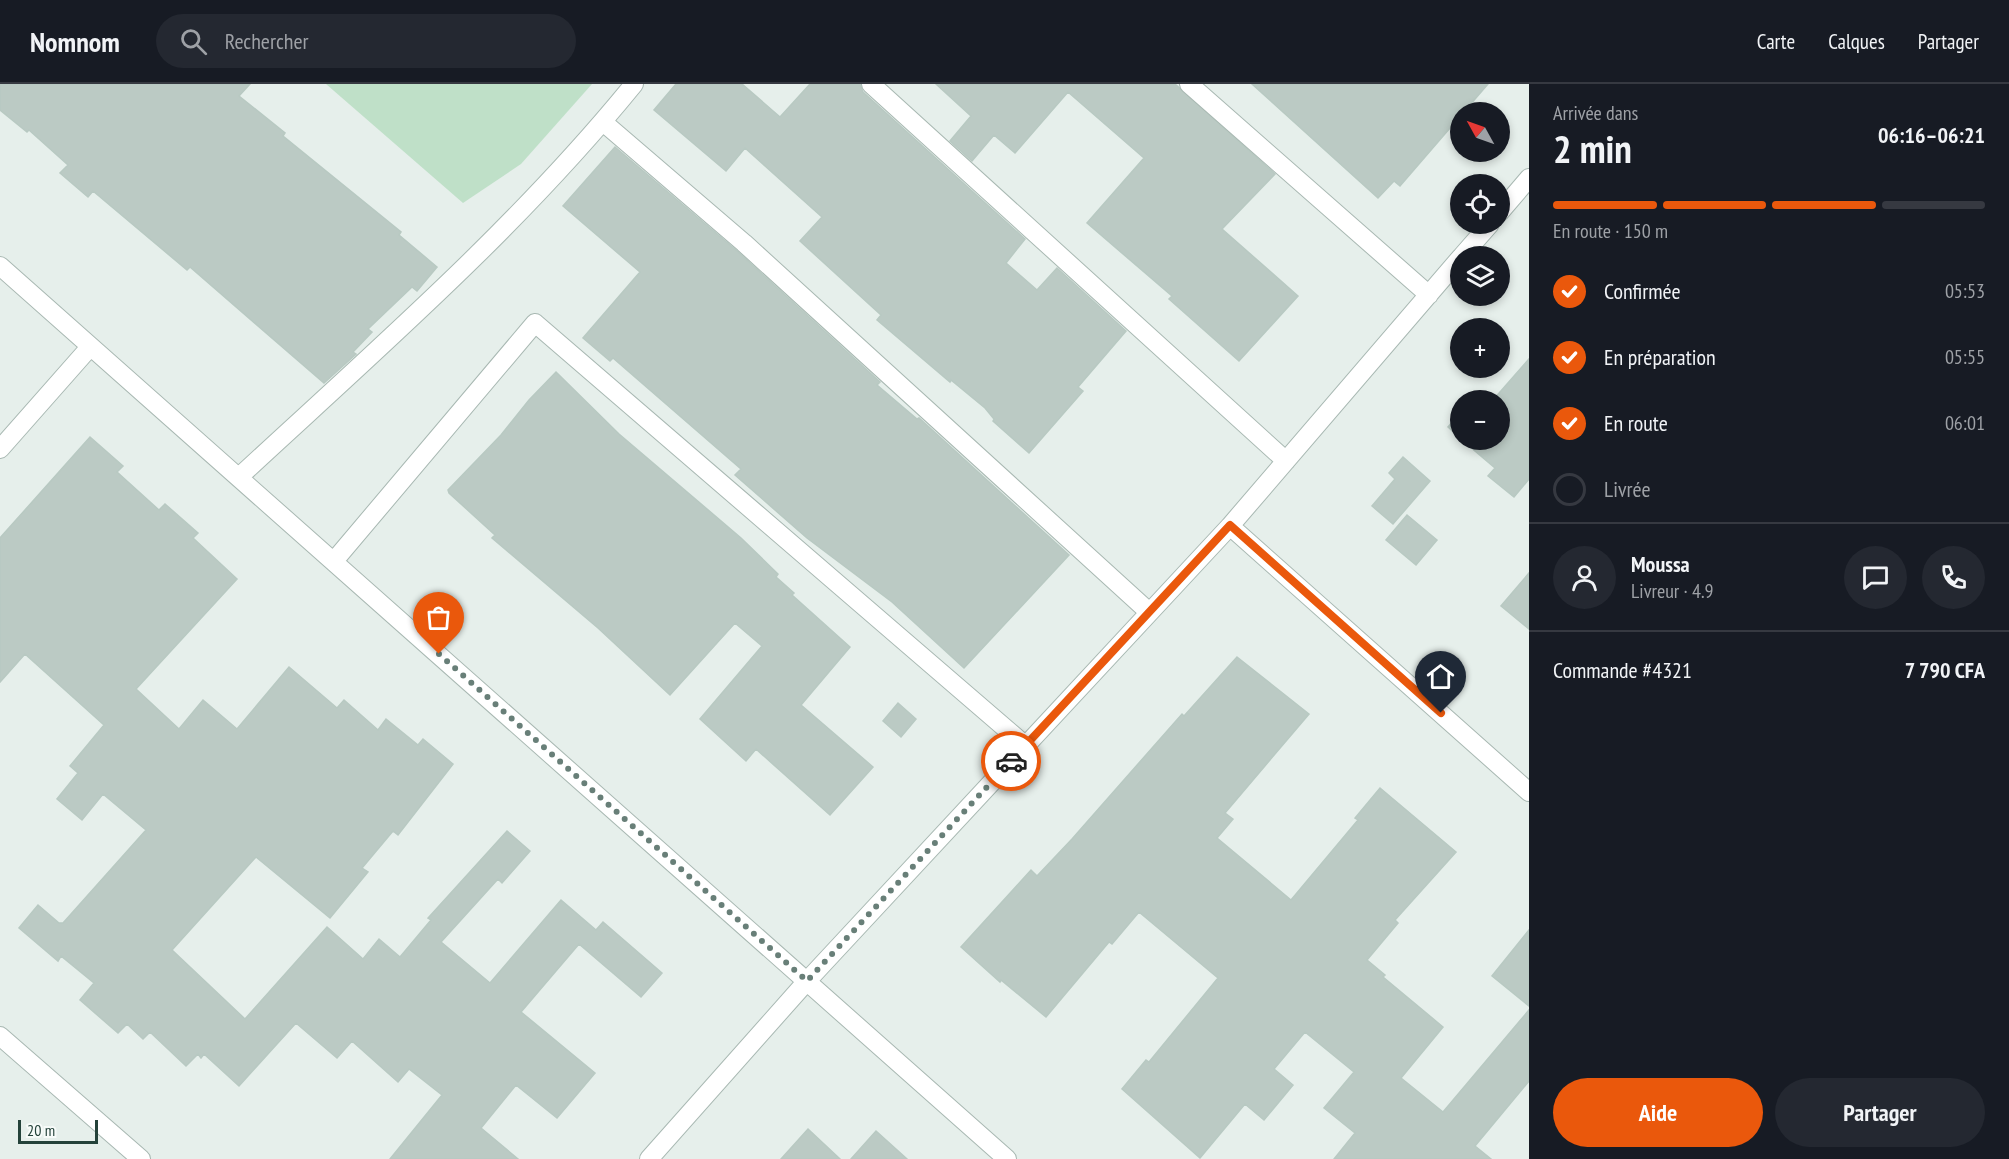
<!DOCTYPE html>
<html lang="fr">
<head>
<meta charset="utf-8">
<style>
	body { margin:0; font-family:"PT Sans Narrow",sans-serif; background:#242831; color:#f1f3f6; height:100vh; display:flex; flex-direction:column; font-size:22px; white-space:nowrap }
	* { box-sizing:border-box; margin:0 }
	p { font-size:20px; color:#9ea1a6 }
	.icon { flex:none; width:33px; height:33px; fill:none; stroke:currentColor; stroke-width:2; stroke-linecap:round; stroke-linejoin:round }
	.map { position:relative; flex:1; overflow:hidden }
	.details { display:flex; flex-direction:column; background:#171b24; width:480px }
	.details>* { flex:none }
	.needle { width:39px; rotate:310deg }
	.controls { position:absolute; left:1450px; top:18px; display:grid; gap:12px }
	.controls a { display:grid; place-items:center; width:60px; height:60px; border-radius:50%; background:#171b24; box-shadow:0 3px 9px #0003; font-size:30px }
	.scale { position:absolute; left:18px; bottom:15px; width:80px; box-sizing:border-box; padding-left:6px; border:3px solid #24423a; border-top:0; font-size:16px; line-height:21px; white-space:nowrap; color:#24423a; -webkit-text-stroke:4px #f7fbf9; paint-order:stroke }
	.pin { position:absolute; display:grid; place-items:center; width:51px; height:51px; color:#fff; margin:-62px -26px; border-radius:50% 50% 50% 0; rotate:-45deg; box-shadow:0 0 6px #0007 }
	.pin .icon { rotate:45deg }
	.courier { position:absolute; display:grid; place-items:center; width:60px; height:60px; margin:-30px; border:4px solid #ea580c; border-radius:50%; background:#fff; color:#222; box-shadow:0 2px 8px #0007 }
	.summary em { font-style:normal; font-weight:800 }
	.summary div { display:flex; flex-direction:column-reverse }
	.summary { display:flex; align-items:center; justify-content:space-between; height:102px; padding:0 24px }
	h1 { font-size:39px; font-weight:800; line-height:45px }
	.bar { display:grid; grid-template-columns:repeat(4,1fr); gap:9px 6px; align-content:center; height:72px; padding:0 24px }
	.bar i { height:8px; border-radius:4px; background:#363941 }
	.bar .on { background:#ea580c }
	.bar p { grid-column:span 4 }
	.line { display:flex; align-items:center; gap:15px; padding:0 24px; border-top:2px solid #363941 }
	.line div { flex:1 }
	.round { display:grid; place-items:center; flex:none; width:63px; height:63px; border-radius:32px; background:#242831 }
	ol { padding:0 24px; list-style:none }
	li { display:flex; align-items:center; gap:18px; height:66px }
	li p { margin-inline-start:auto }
	li .icon { padding:6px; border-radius:50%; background:#ea580c; color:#fff; stroke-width:4 }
	li:last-child { color:#9ea1a6 }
	li i { width:33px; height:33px; border:3px solid #363941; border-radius:50% }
	.primary-button { display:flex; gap:12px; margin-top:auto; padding:12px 24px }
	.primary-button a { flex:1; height:69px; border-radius:36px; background:#ea580c; color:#fff; font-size:24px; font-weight:800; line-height:69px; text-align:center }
	.primary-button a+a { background:#242831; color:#f1f3f6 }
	header { display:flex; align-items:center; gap:36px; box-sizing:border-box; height:84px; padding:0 30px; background:#171b24; border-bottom:2px solid #363941 }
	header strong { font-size:28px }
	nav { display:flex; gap:33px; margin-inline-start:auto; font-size:21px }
	.search { width:420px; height:54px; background:#242831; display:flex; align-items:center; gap:15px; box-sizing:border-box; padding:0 21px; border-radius:33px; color:#9ea1a6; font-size:22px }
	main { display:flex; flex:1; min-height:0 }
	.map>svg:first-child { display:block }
</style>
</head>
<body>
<header>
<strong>Nomnom</strong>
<div class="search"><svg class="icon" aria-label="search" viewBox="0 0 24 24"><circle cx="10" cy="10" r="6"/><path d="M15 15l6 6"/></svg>Rechercher</div>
<nav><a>Carte</a><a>Calques</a><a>Partager</a></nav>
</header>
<main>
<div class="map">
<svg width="1529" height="1075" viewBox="0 0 1529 1075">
	<rect width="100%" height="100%" fill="#e6efeb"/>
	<path fill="#bfe0c8" d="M 326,0 L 592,0 L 521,80 L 463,119 Z"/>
	<path fill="#bbcac4" stroke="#b8c9c2" stroke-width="1.5" d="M 0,0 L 250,0 L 239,12 L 285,49 L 283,52 L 401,148 L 399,151 L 437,183 L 417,207 L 412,203 L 368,245 L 372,248 L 353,268 L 356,270 L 324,299 L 190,183 L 187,186 L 93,107 L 88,113 L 60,89 L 68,81 L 29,46 L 27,48 L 0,26 Z
		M 676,0 L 742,0 L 780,33 L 810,0 L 860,0 L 863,8 L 1025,155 L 1006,179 L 1037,206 L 1057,184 L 1126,247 L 1078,303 L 1083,307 L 1029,369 L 993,337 L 994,335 L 985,324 L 951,296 L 950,298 L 877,236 L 881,231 L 800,157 L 822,133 L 745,64 L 726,87 L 654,26 Z
		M 936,0 L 1175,0 L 1275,90 L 1222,145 L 1298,212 L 1239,277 L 1169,215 L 1172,212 L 1087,139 L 1144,74 L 1068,8 L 1015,69 L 994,51 L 972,77 L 950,57 L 971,32 Z
		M 1252,0 L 1488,0 L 1400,102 L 1394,97 L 1378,114 Z
		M 615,63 L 737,167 L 880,298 L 877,301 L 917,335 L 919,334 L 1069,471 L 964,584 L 892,518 L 807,454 L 735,391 L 741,385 L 613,274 L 610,277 L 583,254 L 640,188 L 563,122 Z
		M 1529,275 L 1529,395 L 1514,413 L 1488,392 L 1495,384 L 1462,356 L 1500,356 L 1500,316 L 1493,316 Z
		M 556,288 L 619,350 L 741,454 L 778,490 L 776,493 L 794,509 L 792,511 L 850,563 L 801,621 L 873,683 L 830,731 L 756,665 L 746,677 L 700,635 L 762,562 L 735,539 L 670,611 L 598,544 L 492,454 L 495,451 L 449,409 L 448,406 L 501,351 L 529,316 Z
		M 1461,328 L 1461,355 L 1448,343 Z
		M 90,353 L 123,382 L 117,388 L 159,426 L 165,420 L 198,449 L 193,454 L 237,495 L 136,605 L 179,645 L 203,616 L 237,645 L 289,583 L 337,624 L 344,616 L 378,646 L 386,635 L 418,661 L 423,655 L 453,680 L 398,751 L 393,747 L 362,784 L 368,788 L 330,834 L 256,773 L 172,866 L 245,935 L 327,843 L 363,875 L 379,855 L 400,873 L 431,836 L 428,834 L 507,747 L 530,767 L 502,799 L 498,795 L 441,858 L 490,899 L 561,816 L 596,846 L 603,838 L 662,889 L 641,913 L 579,860 L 521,928 L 595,989 L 557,1034 L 516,1001 L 481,1044 L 518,1075 L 390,1075 L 442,1011 L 409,985 L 398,998 L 352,957 L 337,974 L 296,939 L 239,1002 L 204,970 L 201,974 L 198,970 L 186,982 L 150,948 L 143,955 L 127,940 L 118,949 L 80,916 L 94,899 L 61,872 L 58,877 L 19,844 L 38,821 L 59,839 L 63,839 L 146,746 L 103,710 L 82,736 L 57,715 L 78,689 L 70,682 L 104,641 L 25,570 L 0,598 L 0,454 Z
		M 1403,373 L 1430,397 L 1393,440 L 1372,422 L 1395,395 L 1389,389 Z
		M 1407,431 L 1437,456 L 1416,481 L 1386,456 Z
		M 1529,489 L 1529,545 L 1501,522 Z
		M 1237,573 L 1309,630 L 1225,729 L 1233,735 L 1217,754 L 1291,816 L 1358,736 L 1355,734 L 1380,704 L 1456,768 L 1395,836 L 1398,839 L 1367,876 L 1385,891 L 1383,893 L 1443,943 L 1401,994 L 1443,1028 L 1529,926 L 1529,997 L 1475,1062 L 1491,1075 L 1334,1075 L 1355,1049 L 1324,1024 L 1354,988 L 1305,948 L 1274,985 L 1293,1001 L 1264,1036 L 1245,1020 L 1200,1074 L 1122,1005 L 1146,976 L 1149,978 L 1218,894 L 1139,828 L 1112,860 L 1109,858 L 1046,933 L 1001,896 L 1000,898 L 961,863 L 1031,786 L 1037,792 L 1072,755 L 1182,630 L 1184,632 Z
		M 898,619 L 916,635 L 901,653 L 883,637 Z
		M 1529,846 L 1529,922 L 1492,892 Z
		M 808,1045 L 840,1075 L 781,1075 Z
		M 876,1047 L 907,1075 L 851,1075 Z"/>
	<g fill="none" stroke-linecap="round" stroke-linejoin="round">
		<g stroke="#a8b8b2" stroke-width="20">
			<path id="street" d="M 871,0 L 1286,377
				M 1189,0 L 1429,211
				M 603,38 L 744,159 L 1149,528
				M 1500,128 L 1529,94
				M 1462,172 L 1490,140
				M 0,182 L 1007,1075
				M 0,365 L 90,263
				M 239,393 C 375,267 516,145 634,0
				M 1230,442 L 1529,708
				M 334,477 L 535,239 L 1026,662
				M 0,952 L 141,1075
				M 649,1075 L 807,897 L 1230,442 L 1461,173"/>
		</g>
		<use href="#street" stroke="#fff" stroke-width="18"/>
	</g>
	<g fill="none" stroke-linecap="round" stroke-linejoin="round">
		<path stroke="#687f78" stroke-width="6" stroke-dasharray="0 10.8" d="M 439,570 L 807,897 L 1011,677"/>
		<path stroke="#ea580c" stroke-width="8" d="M 1011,677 L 1230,441 L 1441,629"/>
	</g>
</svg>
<div class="controls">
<a><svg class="needle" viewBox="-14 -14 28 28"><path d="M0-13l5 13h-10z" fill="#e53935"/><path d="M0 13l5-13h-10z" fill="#9ea1a6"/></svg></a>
<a><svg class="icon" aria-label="locate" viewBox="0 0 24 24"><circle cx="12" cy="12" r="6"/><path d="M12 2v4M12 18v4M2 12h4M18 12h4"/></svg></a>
<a><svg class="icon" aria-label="layers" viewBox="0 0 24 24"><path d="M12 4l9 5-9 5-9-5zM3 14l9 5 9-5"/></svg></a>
<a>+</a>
<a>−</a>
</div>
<div class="scale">20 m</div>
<div class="pin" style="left:439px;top:570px;background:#ea580c"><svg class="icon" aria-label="bag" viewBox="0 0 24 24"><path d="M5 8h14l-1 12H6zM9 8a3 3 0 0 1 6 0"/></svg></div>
<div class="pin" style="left:1441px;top:629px;background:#1f2937"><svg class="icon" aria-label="home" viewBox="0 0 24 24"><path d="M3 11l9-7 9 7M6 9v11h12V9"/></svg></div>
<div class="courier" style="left:1011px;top:677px"><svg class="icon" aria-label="car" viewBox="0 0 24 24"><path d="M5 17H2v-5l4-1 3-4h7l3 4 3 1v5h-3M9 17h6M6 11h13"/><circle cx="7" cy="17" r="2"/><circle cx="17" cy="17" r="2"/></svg></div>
</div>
<section class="details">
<div class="summary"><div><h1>2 min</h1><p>Arrivée dans</p></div><em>06:16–06:21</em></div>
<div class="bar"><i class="on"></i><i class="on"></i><i class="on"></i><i></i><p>En route · 150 m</p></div>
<ol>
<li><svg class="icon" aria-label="check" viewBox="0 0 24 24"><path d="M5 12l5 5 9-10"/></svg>Confirmée<p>05:53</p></li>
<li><svg class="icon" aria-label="check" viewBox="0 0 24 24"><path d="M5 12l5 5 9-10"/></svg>En préparation<p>05:55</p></li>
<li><svg class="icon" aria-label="check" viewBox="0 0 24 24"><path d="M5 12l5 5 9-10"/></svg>En route<p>06:01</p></li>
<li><i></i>Livrée</li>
</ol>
<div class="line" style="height:108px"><a class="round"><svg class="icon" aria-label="person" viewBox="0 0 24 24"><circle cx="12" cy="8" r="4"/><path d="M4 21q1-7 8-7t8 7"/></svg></a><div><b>Moussa</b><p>Livreur · 4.9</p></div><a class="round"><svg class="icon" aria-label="chat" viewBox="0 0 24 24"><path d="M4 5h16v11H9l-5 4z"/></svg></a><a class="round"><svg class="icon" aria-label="phone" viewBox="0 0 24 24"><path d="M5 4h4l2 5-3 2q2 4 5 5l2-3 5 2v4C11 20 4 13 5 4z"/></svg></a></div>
<div class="line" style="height:78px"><div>Commande #4321</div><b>7 790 CFA</b></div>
<div class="primary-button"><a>Aide</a><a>Partager</a></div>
</section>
</main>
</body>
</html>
